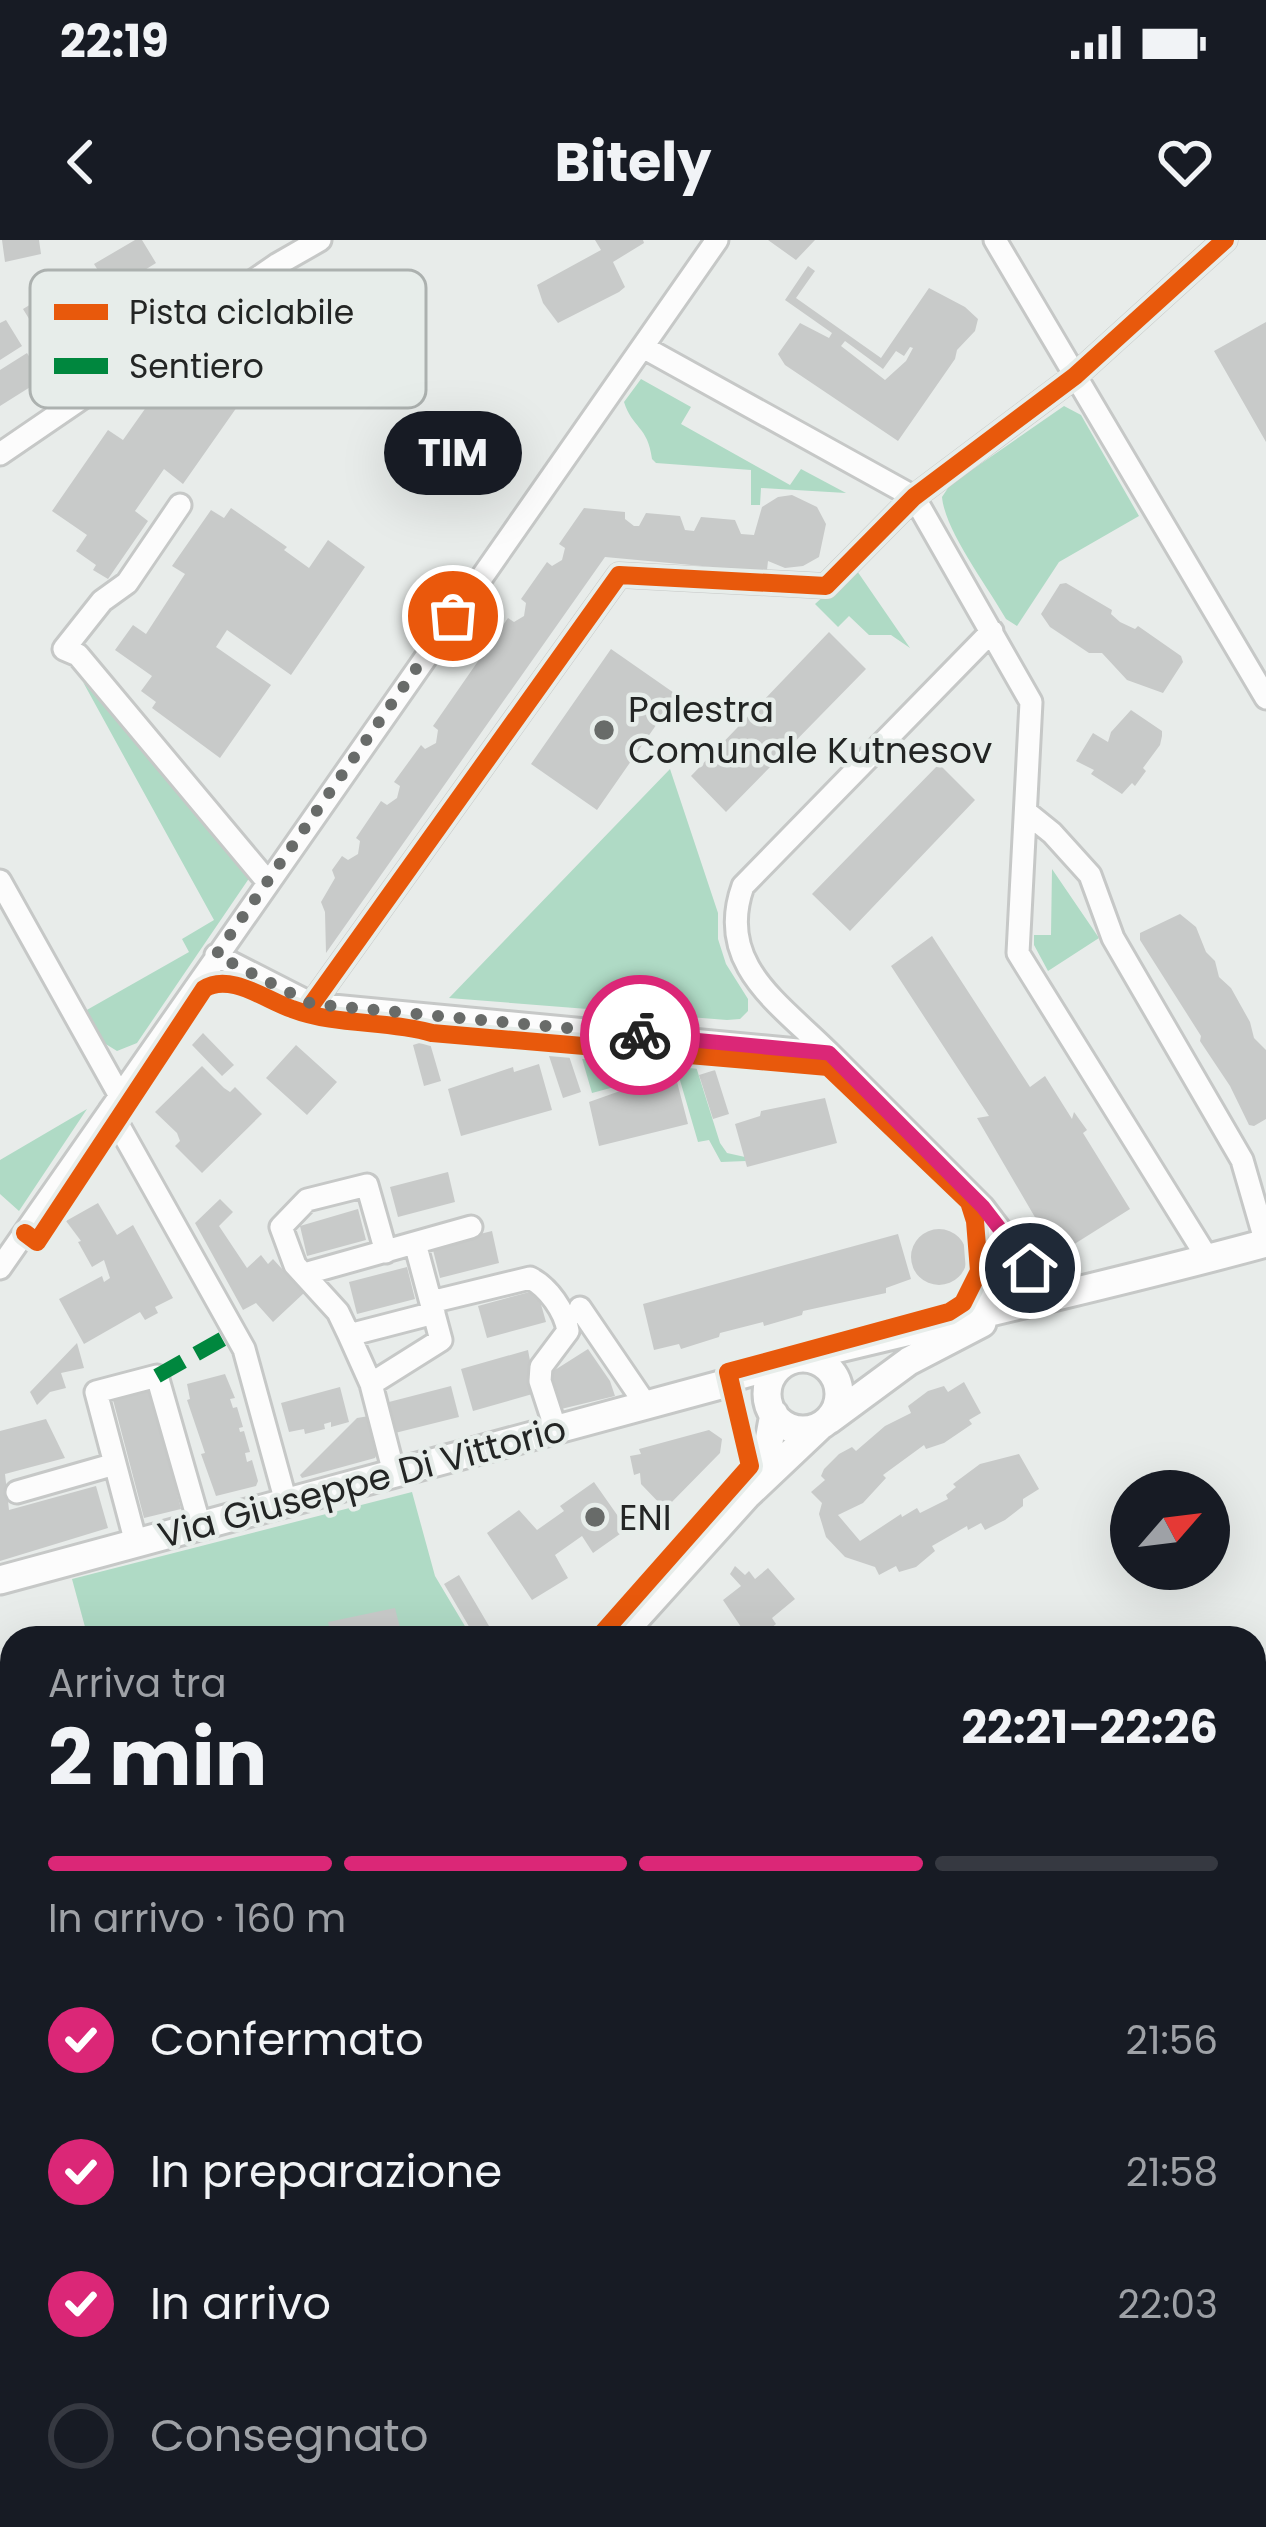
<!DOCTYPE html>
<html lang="it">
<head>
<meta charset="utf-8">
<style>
	body { margin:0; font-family:Poppins,sans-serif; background:#20242c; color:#f1f3f6; height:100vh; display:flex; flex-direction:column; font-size:45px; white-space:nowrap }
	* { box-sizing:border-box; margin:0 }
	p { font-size:39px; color:#9ea1a6 }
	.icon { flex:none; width:66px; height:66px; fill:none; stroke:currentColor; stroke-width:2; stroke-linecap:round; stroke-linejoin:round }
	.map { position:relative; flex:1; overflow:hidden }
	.sheet { position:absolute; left:0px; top:1386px; width:1266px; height:903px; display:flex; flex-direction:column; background:#171b24; border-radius:36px 36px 0 0; box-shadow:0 12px 48px #0002 }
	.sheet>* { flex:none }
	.needle { width:78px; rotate:62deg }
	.fabs { position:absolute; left:1110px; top:1230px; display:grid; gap:24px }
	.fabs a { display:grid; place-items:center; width:120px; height:120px; border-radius:50%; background:#171b24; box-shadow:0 12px 48px #0002; font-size:60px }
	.pin { position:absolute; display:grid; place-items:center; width:102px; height:102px; color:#fff; margin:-51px; border:6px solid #fff; border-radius:50%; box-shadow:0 3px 12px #0007 }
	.courier { position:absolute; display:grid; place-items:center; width:120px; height:120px; margin:-60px; border:9px solid #db2777; border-radius:50%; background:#fff; color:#222; box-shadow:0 3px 15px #0007 }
	.bubble { position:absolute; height:84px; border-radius:42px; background:#171b24; box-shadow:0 12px 48px #0002; font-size:39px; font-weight:700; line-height:84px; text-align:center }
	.headline em { font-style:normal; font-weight:700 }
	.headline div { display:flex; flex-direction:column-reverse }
	.headline { display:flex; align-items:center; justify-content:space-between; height:204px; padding:0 48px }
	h1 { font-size:78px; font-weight:700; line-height:90px }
	.bar { display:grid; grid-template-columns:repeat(4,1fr); gap:18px 12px; align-content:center; height:144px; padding:0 48px }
	.bar i { height:15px; border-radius:9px; background:#363941 }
	.bar .on { background:#db2777 }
	.bar p { grid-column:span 4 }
	ol { padding:0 48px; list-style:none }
	li { display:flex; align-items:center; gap:36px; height:132px }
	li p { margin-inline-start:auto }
	li .icon { padding:12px; border-radius:50%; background:#db2777; color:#fff; stroke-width:4 }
	li:last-child { color:#9ea1a6 }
	li i { width:66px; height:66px; border:6px solid #363941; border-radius:50% }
	.status { display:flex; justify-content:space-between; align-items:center; height:84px; padding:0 60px; background:#171b24; direction:ltr }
	.status svg { height:33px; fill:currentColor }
	header { display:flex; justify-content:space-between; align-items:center; height:156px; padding:0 48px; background:#171b24; font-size:54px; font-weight:700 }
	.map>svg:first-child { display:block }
</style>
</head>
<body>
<div class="status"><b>22:19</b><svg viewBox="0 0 49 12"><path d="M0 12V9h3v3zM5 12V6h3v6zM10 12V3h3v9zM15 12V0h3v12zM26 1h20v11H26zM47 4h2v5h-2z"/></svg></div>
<header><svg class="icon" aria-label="back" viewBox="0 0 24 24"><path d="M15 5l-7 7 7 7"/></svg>Bitely<svg class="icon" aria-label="heart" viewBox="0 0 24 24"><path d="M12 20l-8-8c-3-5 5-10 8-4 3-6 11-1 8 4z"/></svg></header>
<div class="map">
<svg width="1266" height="2287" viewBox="0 0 1266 2287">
	<rect width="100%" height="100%" fill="#e8ecea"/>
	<path fill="#afdac5" d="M 641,139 L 691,167 L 681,184 L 790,245 L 801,229 L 846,253 L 761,248 L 760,265 L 751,265 L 751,230 L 656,223 L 652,219 C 648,186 632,188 624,162 Z
		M 1064,166 L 1081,175 L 1139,276 L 1059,322 L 1017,386 L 1006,379 C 988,347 945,291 942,257 L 950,245 Z
		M 855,328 L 910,408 L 891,395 L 869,395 L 849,376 L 838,387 L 815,364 Z
		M 83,442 L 252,634 L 137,803 L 117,811 L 104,803 L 85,771 L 189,712 L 182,699 L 214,680 Z
		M 670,529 L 718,673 L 718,699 L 726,724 L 748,759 L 748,771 L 740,779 L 727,780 L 449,758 Z
		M 1052,629 L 1099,698 L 1048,731 L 1034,705 L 1034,695 L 1051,695 Z
		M 579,808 L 693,817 L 720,903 L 727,913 L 745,917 L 746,921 L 721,922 L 709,900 L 698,902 L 677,830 L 592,853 Z
		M 87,869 L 19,971 L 0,954 L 0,920 Z
		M 412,1252 L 435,1336 L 472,1398 L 88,1398 L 72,1339 Z"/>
	<path fill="#c8cac9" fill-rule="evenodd" d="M 2,0 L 39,0 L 41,14 L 5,22 Z
		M 135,0 L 142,0 L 156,23 L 111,51 L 94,24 Z
		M 595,0 L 643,0 L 644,3 L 613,22 L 625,47 L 619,52 L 558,83 L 543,63 L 537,45 L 601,10 Z
		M 768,0 L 815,0 L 796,20 Z
		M 808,26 L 815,31 L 796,58 L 881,118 L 929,48 L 965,67 L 978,79 L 975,91 L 957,110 L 955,119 L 898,201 L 785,125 L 778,114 L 800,83 L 829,98 L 832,93 L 785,60 ZM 845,101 L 883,129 L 896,111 L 904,116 L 910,107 L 913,108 L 906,121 L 885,140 L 841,106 Z
		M 69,41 L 85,68 L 39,95 L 23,69 Z
		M 6,80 L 22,106 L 0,120 L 0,83 Z
		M 1266,82 L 1266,202 L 1214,111 Z
		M 27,113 L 43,139 L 0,166 L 0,130 Z
		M 176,125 L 237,167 L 183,244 L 164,229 L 135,271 L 148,281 L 108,339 L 93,330 L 96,325 L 76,311 L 87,295 L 52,271 L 108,190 L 123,200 Z
		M 792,255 L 817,267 L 826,284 L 819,317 L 803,326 L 785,328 L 768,321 L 767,330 L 745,330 L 605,317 L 326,713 L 325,672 L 321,662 L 335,638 L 332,630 L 342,616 L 348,620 L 358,614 L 360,601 L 356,598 L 381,561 L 387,565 L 397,558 L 400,546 L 394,542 L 421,505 L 425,509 L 436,503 L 438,490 L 433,486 L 508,378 L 514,382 L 524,376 L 526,363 L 521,359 L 547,322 L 552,326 L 562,320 L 565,308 L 559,304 L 584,268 L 625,272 L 625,279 L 634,286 L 639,286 L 646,273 L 680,276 L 685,290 L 694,291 L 701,277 L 735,280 L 741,294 L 754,295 L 762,267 L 778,257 Z
		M 231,268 L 287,307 L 284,310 L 309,328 L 328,300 L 365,327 L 291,435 L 227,390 L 216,407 L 271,445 L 220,518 L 152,468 L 156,462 L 141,451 L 152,436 L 115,410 L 133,385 L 146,394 L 185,334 L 172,326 L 211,270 L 224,278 Z
		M 1066,343 L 1112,370 L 1111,374 L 1120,382 L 1135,389 L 1138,386 L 1181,416 L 1183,422 L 1163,453 L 1127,440 L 1102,413 L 1089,413 L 1050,387 L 1041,374 L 1060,344 Z
		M 829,392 L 866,429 L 726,572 L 691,536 Z
		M 611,409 L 677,455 L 597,570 L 531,524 Z
		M 1131,470 L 1162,491 L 1162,496 L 1160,505 L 1143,528 L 1146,531 L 1135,546 L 1132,543 L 1122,554 L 1091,534 L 1094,530 L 1076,521 L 1093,493 L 1108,502 L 1111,492 Z
		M 939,524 L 975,560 L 850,691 L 812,654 Z
		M 1180,674 L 1196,687 L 1206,712 L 1215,721 L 1219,737 L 1231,748 L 1250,782 L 1254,798 L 1266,810 L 1266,879 L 1254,886 L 1249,885 L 1230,846 L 1200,801 L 1201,796 L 1140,700 L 1140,693 Z
		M 932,696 L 1030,847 L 1045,836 L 1072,879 L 1074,872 L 1087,890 L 1083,893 L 1130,969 L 1057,1015 L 977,878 L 989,876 L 891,726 Z
		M 203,793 L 234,825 L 222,836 L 192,805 Z
		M 429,800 L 441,841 L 424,846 L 413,805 Z
		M 296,805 L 337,842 L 307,875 L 266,838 Z
		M 567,810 L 581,852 L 563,858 L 549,816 Z
		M 539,824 L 552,870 L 461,896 L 448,849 L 513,827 L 514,832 Z
		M 202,826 L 224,848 L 230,852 L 235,847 L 262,874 L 202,933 L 175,906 L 180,901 L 177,893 L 155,872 Z
		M 715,830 L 729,874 L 713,879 L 699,835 Z
		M 676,838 L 688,884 L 599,906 L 589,862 L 651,840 L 654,844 Z
		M 825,858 L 837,903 L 747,927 L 735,884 L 760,876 L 761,871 Z
		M 448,932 L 455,962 L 398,977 L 390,947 Z
		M 220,959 L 233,972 L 219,986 L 247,1028 L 261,1015 L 268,1024 L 273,1019 L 304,1053 L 273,1082 L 256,1063 L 243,1070 L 195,983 Z
		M 98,963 L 117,995 L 133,985 L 173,1058 L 155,1067 L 158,1073 L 145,1080 L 140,1072 L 84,1104 L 59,1059 L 102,1036 L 104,1042 L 110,1038 L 104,1020 L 92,1027 L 78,1002 L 81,1001 L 66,981 Z
		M 358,969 L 366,1000 L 307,1016 L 300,986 Z
		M911 1017a28 28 0 1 1 56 0a28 28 0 1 1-56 0Z
		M 492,991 L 499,1023 L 440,1038 L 432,1006 Z
		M 898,994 L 911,1039 L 886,1048 L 886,1053 L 803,1071 L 802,1075 L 764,1086 L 763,1082 L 720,1093 L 719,1097 L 681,1109 L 679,1104 L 654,1110 L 643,1064 Z
		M 407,1027 L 415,1059 L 357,1074 L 349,1042 Z
		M 537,1050 L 546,1082 L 487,1098 L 478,1066 Z
		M 77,1103 L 84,1128 L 61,1133 L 66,1148 L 50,1152 L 37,1165 L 30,1152 Z
		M 588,1109 L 610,1141 L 615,1156 L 557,1170 L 547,1135 Z
		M 528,1110 L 536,1153 L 473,1171 L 461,1129 Z
		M 225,1134 L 235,1158 L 230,1159 L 233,1168 L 237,1167 L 243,1187 L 239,1188 L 240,1192 L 244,1191 L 250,1212 L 245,1213 L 247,1222 L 252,1220 L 258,1241 L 256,1246 L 216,1256 L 201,1214 L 205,1213 L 187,1160 L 190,1159 L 187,1144 Z
		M 964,1142 L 981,1173 L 969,1180 L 972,1184 L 944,1203 L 926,1209 L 924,1205 L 883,1235 L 886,1238 L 863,1263 L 838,1275 L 860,1301 L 901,1274 L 902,1277 L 917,1268 L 920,1273 L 948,1259 L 946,1255 L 956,1247 L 953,1244 L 980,1224 L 1019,1214 L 1039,1249 L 1023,1259 L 1023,1266 L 1005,1280 L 985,1290 L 981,1283 L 968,1290 L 967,1286 L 932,1306 L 935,1311 L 916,1327 L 899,1332 L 896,1326 L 879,1335 L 875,1327 L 845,1317 L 826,1297 L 819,1274 L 822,1263 L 811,1252 L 825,1240 L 821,1236 L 824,1229 L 839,1214 L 852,1207 L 856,1211 L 885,1186 L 911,1173 L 908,1166 L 928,1151 L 944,1146 L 948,1152 Z
		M 150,1146 L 181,1269 L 144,1278 L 112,1156 Z
		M 451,1146 L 459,1177 L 395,1193 L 385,1163 Z
		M 340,1147 L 349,1182 L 331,1187 L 331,1182 L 324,1184 L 325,1189 L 305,1194 L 304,1189 L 289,1192 L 281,1163 Z
		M 369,1176 L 379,1210 L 375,1218 L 302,1238 L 300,1235 L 357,1178 Z
		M 46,1179 L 65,1218 L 5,1234 L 9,1270 L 96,1246 L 108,1288 L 0,1321 L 0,1191 Z
		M 709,1190 L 722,1199 L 720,1213 L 665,1269 L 641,1244 L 640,1233 L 634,1235 L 630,1216 L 641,1214 L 639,1209 Z
		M 594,1242 L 627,1289 L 593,1313 L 582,1296 L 555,1315 L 568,1338 L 532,1360 L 487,1293 L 519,1270 L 537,1290 L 564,1271 L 560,1266 Z
		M 735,1326 L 745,1335 L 749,1331 L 755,1339 L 768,1328 L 795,1359 L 772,1378 L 776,1384 L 759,1398 L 743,1390 L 723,1360 L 741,1346 L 730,1334 Z
		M 459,1335 L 489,1386 L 474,1395 L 444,1344 Z
		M 395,1368 L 400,1388 L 364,1398 L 332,1398 L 328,1382 Z
		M 0,1505 L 12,1541 L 9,1550 L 12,1592 L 0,1589 Z
		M 1266,2062 L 1266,2119 L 1254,2120 L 1254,2065 Z
		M 466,2277 L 488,2285 L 492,2277 L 562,2277 L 565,2287 L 460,2287 Z
		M 775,2277 L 825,2277 L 831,2287 L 782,2287 Z
		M 929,2277 L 999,2277 L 1002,2282 L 995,2287 L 901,2287 L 912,2279 L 915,2286 Z
		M 1024,2277 L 1077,2278 L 1083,2287 L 1030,2287 Z"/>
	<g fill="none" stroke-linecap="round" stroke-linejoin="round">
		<g stroke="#c6c8c7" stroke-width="27">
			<path id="minor" d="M 995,0 L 1266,458
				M 643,107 L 914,257 L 1031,462 L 1018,713 L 1208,1019
				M 0,214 L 278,24 L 320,0
				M 180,265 L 127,343 L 102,361 L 64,409 L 78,415 L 267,641
				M 1026,572 L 1052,593 L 1090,635 L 1113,698 L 1242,920 L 1266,1003
				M 0,641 L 120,856
				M 216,715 L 312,764 L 829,813 L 983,967 L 991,1028 L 980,1074
				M 312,764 L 619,335 L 826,346 L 914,257 L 1075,136 L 1225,0
				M 829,813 C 779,763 715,724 743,646 L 992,391
				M 110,870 L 244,1109 L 286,1262
				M 983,967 L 1053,1059
				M 386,1012 L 367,945 L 307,960 L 281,987 L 295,1025 L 338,1072 L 349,1095 L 371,1144 L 394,1233
				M 0,1028 L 717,0
				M 304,1034 L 471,987
				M 431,1062 L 530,1038 C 548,1047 565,1071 568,1091 L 541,1127 L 540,1141 L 556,1190
				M 580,1068 L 646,1165
				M 349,1095 L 434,1073
				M 371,1144 L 441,1100 L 415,1003
				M 17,1252 L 115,1224
				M 136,1303 L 96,1152 L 157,1136 L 200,1286
				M 0,1603 L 12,1605
				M 1254,1938 L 1266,1941
				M 731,2277 L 737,2287
				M 1192,2277 L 1199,2287
				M 633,2287 L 633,2277"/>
		</g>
		<g stroke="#c6c8c7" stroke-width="33">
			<path id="major" d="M 802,1117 C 957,1079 1112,1045 1266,1003
				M767 1154a36 36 0 1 1 72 0a36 36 0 1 1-72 0Z
				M 829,1180 L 909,1121 L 982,1083
				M 752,1247 L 767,1212 L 774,1174
				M 0,1340 L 724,1144 L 740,1135 L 783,1123
				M 618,1398 L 747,1255 L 819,1187
				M 1254,2020 L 1266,2019
				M 0,2104 L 12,2091
				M 264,2287 L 299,2277"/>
		</g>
		<use href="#minor" stroke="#fcfcfc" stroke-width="21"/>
		<use href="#major" stroke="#fcfcfc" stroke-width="27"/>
		<path stroke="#00873e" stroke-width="15" stroke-dasharray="30 15" stroke-linecap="butt" d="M 157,1136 L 235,1092
			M 1254,1552 L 1266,1545"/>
		<g stroke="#e7edea" stroke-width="26">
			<path id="cycleway" d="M 312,764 L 619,335 L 826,346 L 914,257 L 1075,136 L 1225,0
				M 25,993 L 37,1002 L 204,749 C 229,732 266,760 292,769 C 337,786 386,780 432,793 L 828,827 L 969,962 L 975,981 L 979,1031 L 963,1063 L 949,1072 L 728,1132 L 750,1226 L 598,1398"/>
		</g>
		<use href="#cycleway" stroke="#e8590c" stroke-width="18"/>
	</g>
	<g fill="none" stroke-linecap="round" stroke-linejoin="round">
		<path stroke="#686b69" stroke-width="12" stroke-dasharray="0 21.6" d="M 453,376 L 216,715 L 312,764 L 640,795"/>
		<path stroke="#db2777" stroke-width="15" d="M 640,795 L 829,813 L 983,967 L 1030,1028"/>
	</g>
	<g fill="#686b69" stroke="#e7edea" stroke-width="4.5">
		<circle cx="604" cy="490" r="12"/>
		<circle cx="595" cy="1277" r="12"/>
	</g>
	<g text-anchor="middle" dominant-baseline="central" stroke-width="9" stroke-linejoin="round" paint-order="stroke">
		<g font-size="36" fill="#232524" stroke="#e7edea" text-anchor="start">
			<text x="628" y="469">Palestra<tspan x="628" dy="41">Comunale Kutnesov</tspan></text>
			<text x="619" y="1277">ENI</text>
		</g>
		<g font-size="36" fill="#232524" stroke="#e7edea">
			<text transform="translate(362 1242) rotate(-15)">Via Giuseppe Di Vittorio</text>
		</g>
	</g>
	<rect x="30" y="30" width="396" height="138" rx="18" fill="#e7edea" stroke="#acb1af" stroke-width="3"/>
	<rect x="54" y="64" width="54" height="16" fill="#e8590c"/>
	<rect x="54" y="118" width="54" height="16" fill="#00873e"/>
	<g font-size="33" fill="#232524">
		<text x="129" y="84">Pista ciclabile</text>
		<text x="129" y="138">Sentiero</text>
	</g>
</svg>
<div class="fabs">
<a><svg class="needle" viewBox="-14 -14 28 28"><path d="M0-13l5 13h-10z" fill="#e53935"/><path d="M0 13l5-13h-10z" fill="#9ea1a6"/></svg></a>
</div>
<div class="pin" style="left:453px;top:376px;background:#ea580c"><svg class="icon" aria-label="bag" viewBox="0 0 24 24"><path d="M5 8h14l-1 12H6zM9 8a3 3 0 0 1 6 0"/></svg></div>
<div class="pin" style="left:1030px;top:1028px;background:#1f2937"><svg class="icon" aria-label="home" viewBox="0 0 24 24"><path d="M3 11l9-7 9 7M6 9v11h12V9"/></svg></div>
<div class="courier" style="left:640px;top:795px"><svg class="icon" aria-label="bike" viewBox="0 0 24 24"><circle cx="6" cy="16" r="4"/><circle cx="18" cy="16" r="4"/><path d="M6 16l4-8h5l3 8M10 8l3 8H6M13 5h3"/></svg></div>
<div class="bubble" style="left:384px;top:171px;width:138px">TIM</div>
<section class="sheet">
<div class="headline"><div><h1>2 min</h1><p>Arriva tra</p></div><em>22:21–22:26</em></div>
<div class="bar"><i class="on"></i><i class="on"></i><i class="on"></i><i></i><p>In arrivo · 160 m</p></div>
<ol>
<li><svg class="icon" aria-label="check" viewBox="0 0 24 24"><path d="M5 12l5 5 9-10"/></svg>Confermato<p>21:56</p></li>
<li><svg class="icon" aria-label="check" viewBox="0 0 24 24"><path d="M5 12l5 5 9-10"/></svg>In preparazione<p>21:58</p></li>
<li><svg class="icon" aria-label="check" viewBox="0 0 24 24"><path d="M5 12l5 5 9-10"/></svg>In arrivo<p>22:03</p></li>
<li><i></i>Consegnato</li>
</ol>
</section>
</div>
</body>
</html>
